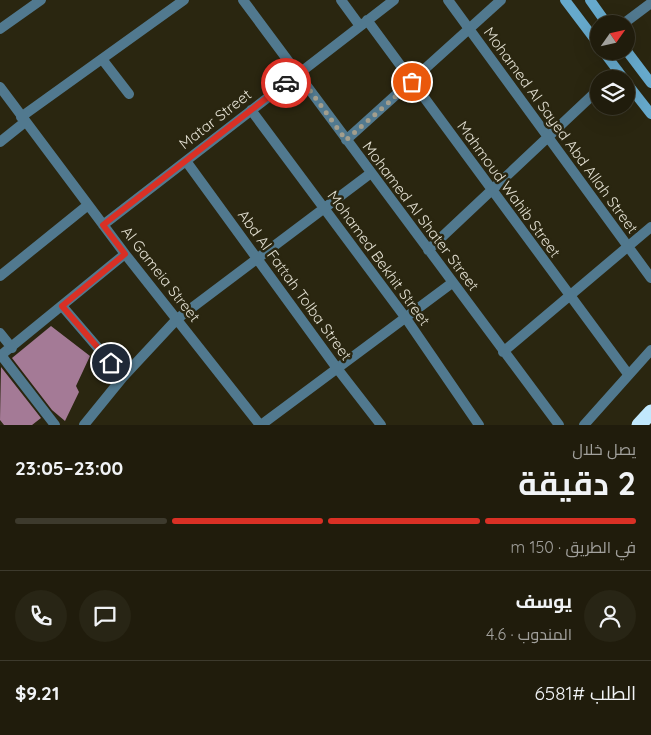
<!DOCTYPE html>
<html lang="ar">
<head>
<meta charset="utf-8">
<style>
	body { margin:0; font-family:Quicksand,Cairo,sans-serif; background:#282515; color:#f1f3f6; direction:rtl; height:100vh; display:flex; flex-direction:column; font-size:19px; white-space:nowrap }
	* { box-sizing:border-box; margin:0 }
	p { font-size:16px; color:#a2a19d }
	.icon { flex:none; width:28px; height:28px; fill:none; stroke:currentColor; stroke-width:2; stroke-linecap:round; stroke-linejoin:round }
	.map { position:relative; height:425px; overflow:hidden; direction:ltr }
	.panel { display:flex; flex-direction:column; background:#201c0c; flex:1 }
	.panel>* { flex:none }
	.needle { width:32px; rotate:56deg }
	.tools { position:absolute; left:590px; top:15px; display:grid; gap:10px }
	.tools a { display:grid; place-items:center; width:45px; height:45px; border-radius:50%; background:#201c0c; box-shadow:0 5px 20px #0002,0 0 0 1px #3d3a2d; font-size:25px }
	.pin { position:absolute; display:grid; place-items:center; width:42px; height:42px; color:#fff; margin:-21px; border:2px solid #fff; border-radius:50%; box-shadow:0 1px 5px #0007 }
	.courier { position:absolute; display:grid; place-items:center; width:50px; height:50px; margin:-25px; border:4px solid #d93025; border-radius:50%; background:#fff; color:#222; box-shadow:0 1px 6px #0007 }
	.summary em { font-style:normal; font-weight:700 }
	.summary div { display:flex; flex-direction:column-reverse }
	.summary { display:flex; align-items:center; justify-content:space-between; height:85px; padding:0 15px }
	h1 { font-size:32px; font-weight:700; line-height:38px }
	.bar { display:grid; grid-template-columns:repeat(4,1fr); gap:8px 5px; align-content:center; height:60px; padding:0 15px }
	.bar i { height:6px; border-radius:4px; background:#3d3a2d }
	.bar .selected { background:#d93025 }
	.bar p { grid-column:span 4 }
	.line { display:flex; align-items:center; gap:12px; padding:0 15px; border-top:1px solid #3d3a2d }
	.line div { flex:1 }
	.round { display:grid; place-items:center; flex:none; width:52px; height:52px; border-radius:26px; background:#282515 }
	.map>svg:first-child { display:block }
</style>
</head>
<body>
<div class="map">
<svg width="651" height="425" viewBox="0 0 651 425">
	<rect width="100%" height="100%" fill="#2a2610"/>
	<path fill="#a47a96" d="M 51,326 L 90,356 L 76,386 L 79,392 L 65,421 L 52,410 L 12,358 Z
		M 1,367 L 41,418 L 32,425 L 4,425 L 0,420 Z"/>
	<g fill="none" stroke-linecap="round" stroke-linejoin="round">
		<path stroke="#51798f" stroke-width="10" d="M 243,0 L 559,425
			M 341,0 L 360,26
			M 448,0 L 651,278
			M 367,20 L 628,374
			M 623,24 L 651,3
			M 0,29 L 41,0
			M 102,59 L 129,94
			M 609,79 L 618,71
			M 0,87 L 125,254 L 260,425
			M 251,110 L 405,317 L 479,425
			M 21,117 L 184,0
			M 346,140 L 501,0
			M 0,142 L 25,122
			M 186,161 L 336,367 L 381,425
			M 103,225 L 394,0
			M 428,250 L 599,89
			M 0,276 L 88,205
			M 62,306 L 123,377
			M 0,333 L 12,348
			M 503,352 L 651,227
			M 1,355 L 55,425
			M 0,356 L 125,254
			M 84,425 L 123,377 L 177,319 L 371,173
			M 261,425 L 452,283"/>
		<path stroke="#51798f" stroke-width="10" d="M 584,425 L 651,350"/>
		<path stroke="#66a9cc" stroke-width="10" d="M 565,0 L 599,45
			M 590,0 L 607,24
			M 626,50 L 651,83
			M 603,51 L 624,79
			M 626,82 L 651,114"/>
		<path stroke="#c1e8fd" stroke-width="15" d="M 639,425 L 651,412"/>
	</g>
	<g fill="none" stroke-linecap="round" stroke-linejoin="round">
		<path stroke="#a29e8d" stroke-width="5" stroke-dasharray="0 9" d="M 286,83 L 298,74 L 346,140 L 412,82"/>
		<path stroke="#d93025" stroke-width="6" d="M 111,363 L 62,306 L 125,254 L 103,225 L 286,83"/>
	</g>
	<g text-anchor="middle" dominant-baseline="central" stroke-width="5" stroke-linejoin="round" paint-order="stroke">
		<g font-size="15" fill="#e2dfd1" stroke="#2a2610">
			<text transform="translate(215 119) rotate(-38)">Matar Street</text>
			<text transform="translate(561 130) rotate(54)">Mohamed Al Sayed Abd Allah Street</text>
			<text transform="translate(509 189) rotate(54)">Mahmoud Wahib Street</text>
			<text transform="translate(421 216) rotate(53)">Mohamed Al Shater Street</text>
			<text transform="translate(379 258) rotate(54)">Mohamed Bekhit Street</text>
			<text transform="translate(161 274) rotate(52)">Al Gameia Street</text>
			<text transform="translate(295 285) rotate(54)">Abd Al Fattah Tolba Street</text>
		</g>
	</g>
</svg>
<div class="tools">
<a><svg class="needle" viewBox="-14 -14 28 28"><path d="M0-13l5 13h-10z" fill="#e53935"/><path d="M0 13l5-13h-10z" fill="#a2a19d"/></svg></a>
<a><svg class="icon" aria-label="layers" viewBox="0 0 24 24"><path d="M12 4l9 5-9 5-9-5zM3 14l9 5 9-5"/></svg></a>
</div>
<div class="pin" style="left:412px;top:82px;background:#ea580c"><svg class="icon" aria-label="bag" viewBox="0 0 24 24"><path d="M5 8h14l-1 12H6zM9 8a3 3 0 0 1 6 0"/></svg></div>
<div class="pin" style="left:111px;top:363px;background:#1f2937"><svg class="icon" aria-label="home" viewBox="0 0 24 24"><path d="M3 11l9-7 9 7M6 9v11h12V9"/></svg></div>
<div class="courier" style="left:286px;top:83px"><svg class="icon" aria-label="car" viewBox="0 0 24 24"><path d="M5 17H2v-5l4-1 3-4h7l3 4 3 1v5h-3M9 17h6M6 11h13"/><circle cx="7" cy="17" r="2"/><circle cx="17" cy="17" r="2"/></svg></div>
</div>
<section class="panel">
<div class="summary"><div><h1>2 دقيقة</h1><p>يصل خلال</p></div><em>23:00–23:05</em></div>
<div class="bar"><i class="selected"></i><i class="selected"></i><i class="selected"></i><i></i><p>في الطريق · 150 m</p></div>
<div class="line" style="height:90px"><a class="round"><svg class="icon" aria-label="person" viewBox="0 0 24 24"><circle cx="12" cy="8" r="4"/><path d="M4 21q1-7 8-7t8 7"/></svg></a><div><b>يوسف</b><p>المندوب · 4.6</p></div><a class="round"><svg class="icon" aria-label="chat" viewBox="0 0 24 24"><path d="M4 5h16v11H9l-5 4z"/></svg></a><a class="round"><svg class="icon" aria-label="phone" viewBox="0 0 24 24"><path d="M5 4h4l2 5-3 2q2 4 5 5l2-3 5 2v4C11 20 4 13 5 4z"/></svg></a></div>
<div class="line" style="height:65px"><div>الطلب #6581</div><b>$9.21</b></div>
</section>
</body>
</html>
